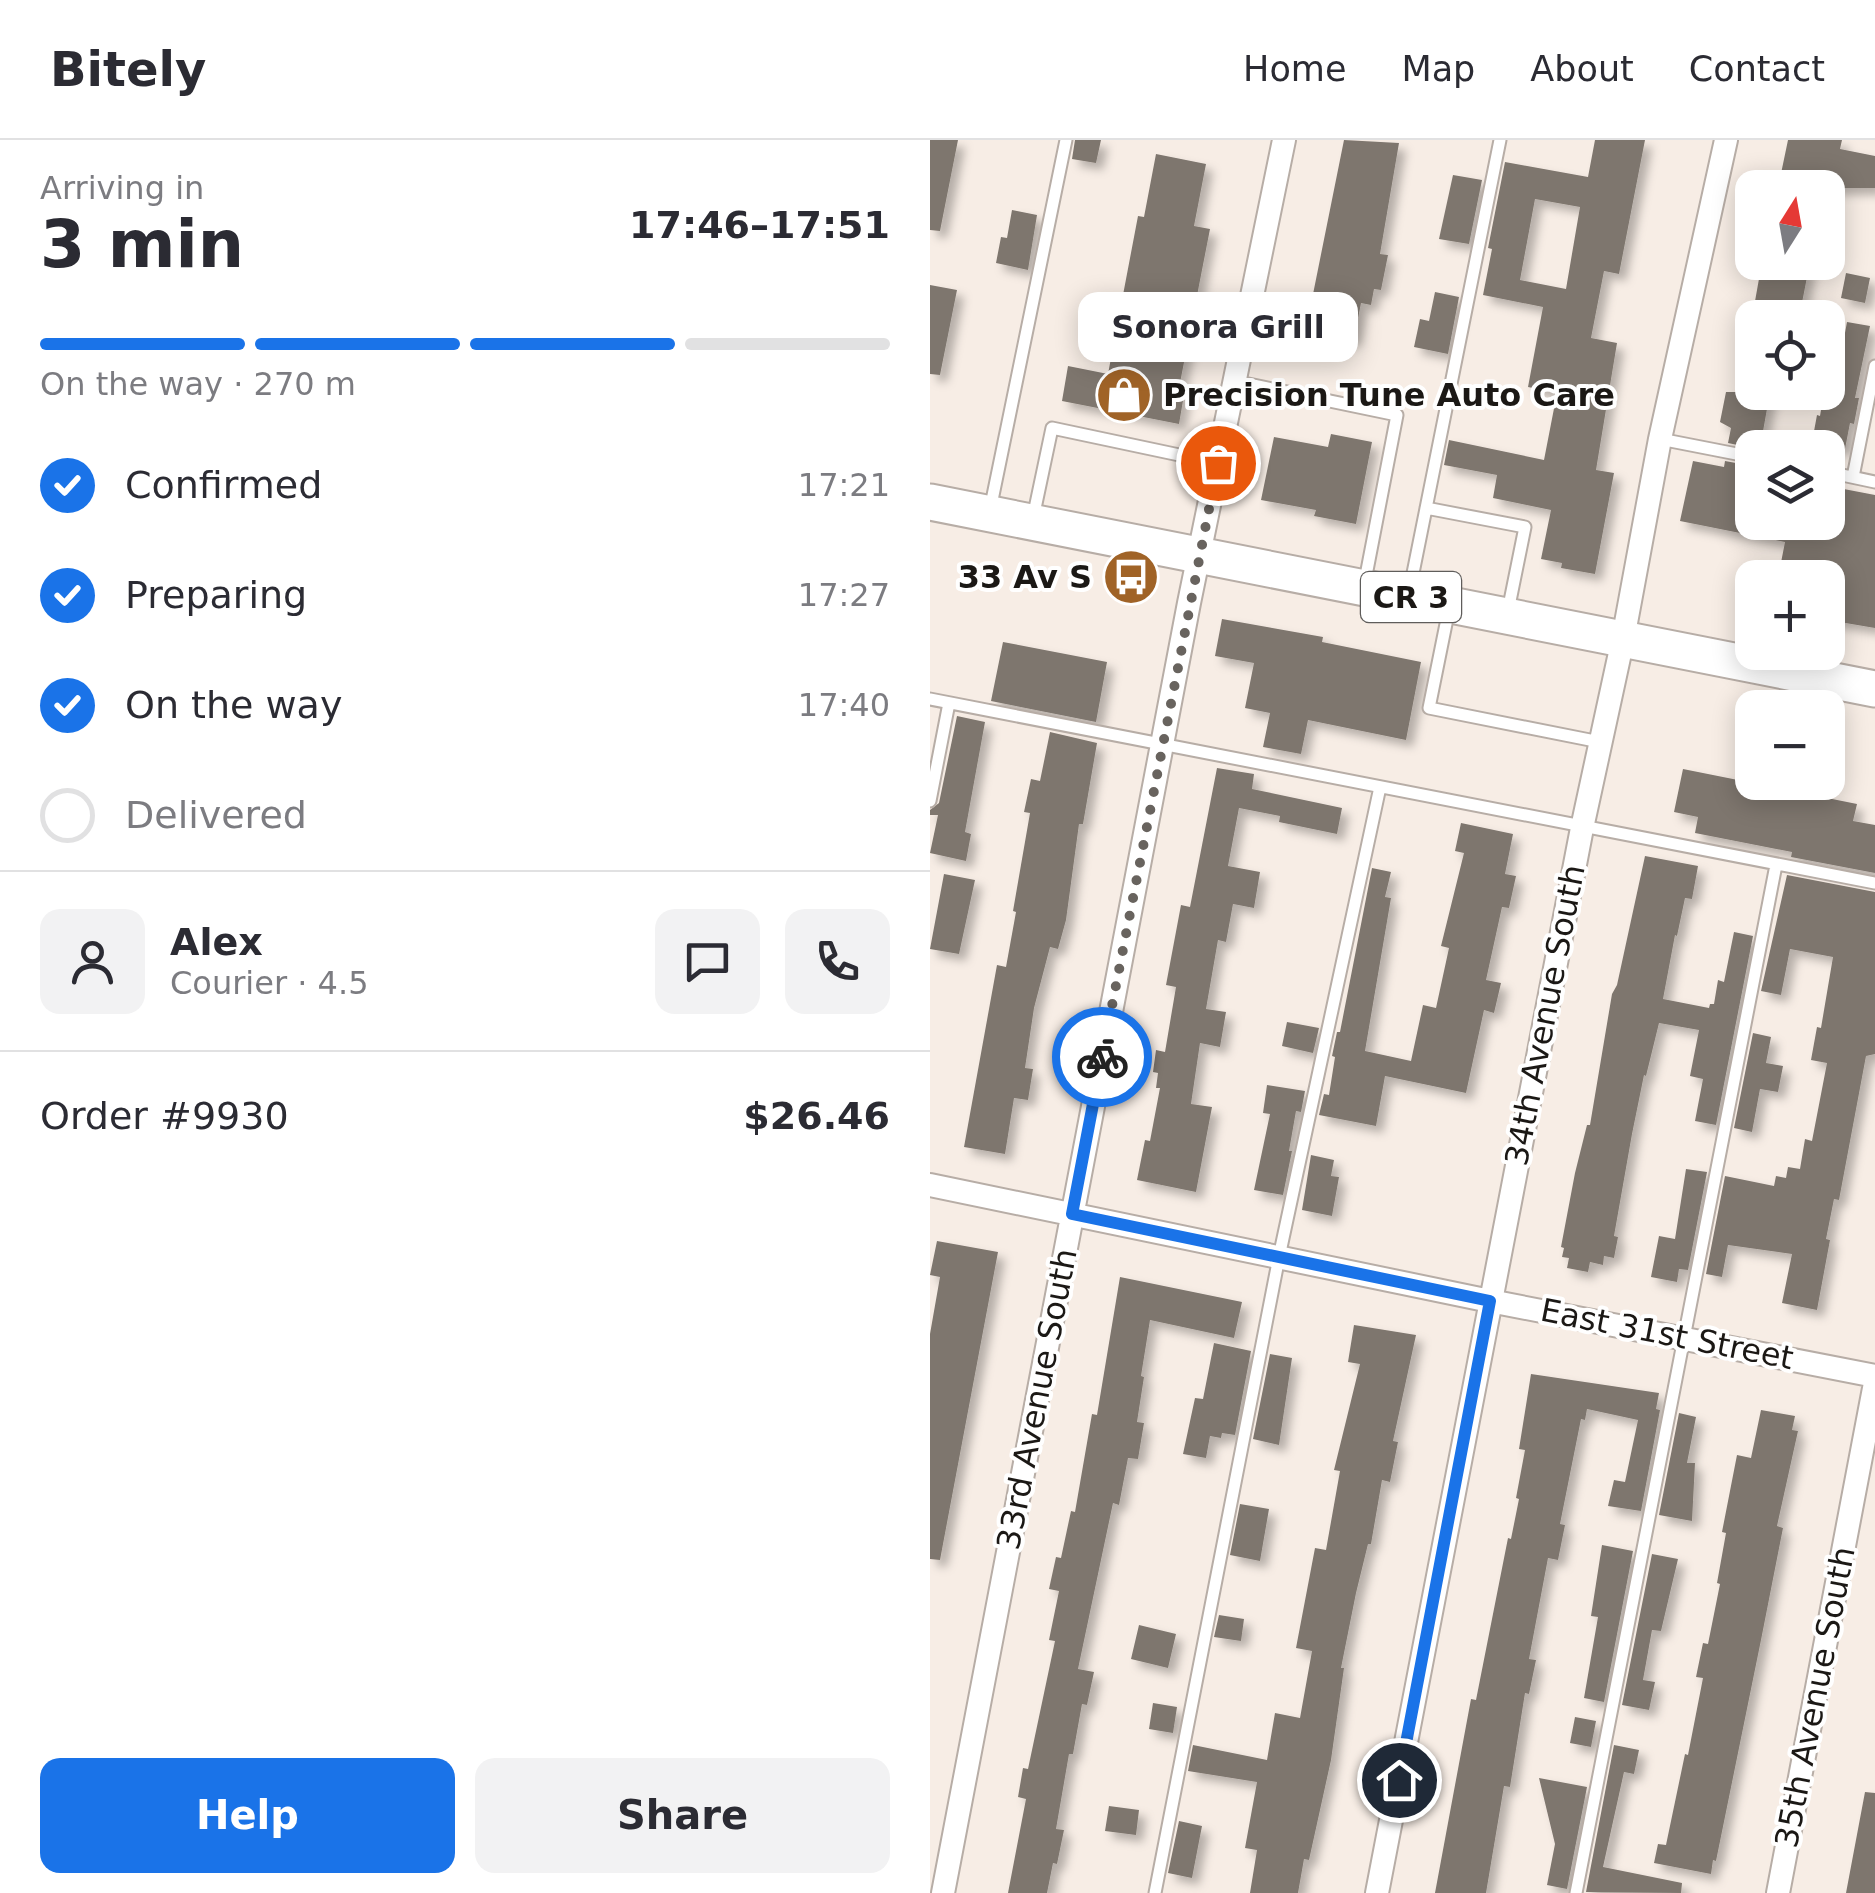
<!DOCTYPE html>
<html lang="en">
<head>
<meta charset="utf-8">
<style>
	body { margin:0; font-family:"DejaVu Sans",sans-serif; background:#f2f2f3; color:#2b2b33; height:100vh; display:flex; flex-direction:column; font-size:38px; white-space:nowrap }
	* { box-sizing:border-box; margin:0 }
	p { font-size:32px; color:#7c7c81 }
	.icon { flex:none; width:55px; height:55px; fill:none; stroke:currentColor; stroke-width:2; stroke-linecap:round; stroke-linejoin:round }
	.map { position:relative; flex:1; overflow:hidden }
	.panel { display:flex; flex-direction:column; background:#fff; width:930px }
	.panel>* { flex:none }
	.needle { width:65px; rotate:11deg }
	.fabs { position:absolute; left:805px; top:30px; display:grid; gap:20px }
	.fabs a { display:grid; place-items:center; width:110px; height:110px; border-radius:20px; background:#fff; box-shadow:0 5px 25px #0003; font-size:50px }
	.pin { position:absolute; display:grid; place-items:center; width:85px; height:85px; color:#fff; margin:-42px; border:5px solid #fff; border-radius:50%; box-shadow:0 2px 10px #0007 }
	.courier { position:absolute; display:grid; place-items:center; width:100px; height:100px; margin:-50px; border:8px solid #1a73e8; border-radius:50%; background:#fff; color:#222; box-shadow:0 2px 12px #0007 }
	.bubble { position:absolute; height:70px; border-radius:20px; background:#fff; box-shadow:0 5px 25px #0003; font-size:32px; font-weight:700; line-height:70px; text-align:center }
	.summary em { font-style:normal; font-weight:700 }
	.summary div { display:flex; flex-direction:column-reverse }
	.summary { display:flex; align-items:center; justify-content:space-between; height:170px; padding:0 40px }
	h1 { font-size:65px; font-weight:700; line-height:75px }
	.bar { display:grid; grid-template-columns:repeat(4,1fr); gap:15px 10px; align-content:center; height:120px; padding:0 40px }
	.bar i { height:12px; border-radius:8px; background:#e1e1e2 }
	.bar .current { background:#1a73e8 }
	.bar p { grid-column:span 4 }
	.line { display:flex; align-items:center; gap:25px; padding:0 40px; border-top:2px solid #e1e1e2 }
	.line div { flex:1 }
	.round { display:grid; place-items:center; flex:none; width:105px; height:105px; border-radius:20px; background:#f2f2f3 }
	ol { padding:0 40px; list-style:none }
	li { display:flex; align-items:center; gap:30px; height:110px }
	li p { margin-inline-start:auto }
	li .icon { padding:10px; border-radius:50%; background:#1a73e8; color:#fff; stroke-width:4 }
	li:last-child { color:#7c7c81 }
	li i { width:55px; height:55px; border:5px solid #e1e1e2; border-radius:50% }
	.action { display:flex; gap:20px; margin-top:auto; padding:20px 40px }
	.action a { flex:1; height:115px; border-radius:20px; background:#1a73e8; color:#fff; font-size:40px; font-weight:700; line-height:115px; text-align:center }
	.action a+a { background:#f2f2f3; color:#2b2b33 }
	header { display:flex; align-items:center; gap:60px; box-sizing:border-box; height:140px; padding:0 50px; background:#fff; border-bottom:2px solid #e1e1e2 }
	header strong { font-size:48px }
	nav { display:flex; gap:55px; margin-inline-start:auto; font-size:35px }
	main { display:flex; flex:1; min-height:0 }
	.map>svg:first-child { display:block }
</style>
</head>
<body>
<header>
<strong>Bitely</strong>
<nav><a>Home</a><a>Map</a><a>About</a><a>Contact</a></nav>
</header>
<main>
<section class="panel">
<div class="summary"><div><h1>3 min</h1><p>Arriving in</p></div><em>17:46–17:51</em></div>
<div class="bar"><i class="current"></i><i class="current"></i><i class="current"></i><i></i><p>On the way · 270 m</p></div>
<ol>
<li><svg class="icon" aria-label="check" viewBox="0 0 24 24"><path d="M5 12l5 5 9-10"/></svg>Confirmed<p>17:21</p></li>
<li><svg class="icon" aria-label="check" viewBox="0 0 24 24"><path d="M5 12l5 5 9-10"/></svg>Preparing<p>17:27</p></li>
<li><svg class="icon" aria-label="check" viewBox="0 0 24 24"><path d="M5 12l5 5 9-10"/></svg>On the way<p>17:40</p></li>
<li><i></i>Delivered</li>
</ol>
<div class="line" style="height:180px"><a class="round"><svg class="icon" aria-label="person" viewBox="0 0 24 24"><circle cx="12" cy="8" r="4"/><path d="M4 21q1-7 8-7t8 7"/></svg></a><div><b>Alex</b><p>Courier · 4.5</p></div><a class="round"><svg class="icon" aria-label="chat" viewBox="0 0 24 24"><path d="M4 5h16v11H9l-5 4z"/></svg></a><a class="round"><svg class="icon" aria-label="phone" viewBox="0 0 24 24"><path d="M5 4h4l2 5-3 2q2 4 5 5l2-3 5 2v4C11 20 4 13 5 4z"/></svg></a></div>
<div class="line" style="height:130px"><div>Order #9930</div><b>$26.46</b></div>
<div class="action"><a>Help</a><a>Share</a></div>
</section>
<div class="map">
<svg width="945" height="1753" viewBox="0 0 945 1753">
	<defs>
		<filter id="shadow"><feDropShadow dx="7" dy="7" stdDeviation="5" flood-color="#0004"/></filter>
	</defs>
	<rect width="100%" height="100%" fill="#f7ede5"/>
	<path fill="#7e766e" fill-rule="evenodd" filter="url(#shadow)" d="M 0,0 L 28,0 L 10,91 L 0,90 Z
		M 145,0 L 171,0 L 166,23 L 142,19 Z
		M 414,0 L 469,3 L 450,114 L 458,115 L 451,150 L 444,149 L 441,165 L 431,163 L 424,199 L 418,200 L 376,189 Z
		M 665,0 L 715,0 L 689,134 L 674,131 L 661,198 L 687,203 L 666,330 L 684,333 L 665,434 L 631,428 L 632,423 L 611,419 L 621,370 L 563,358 L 567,335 L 514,325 L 519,300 L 614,320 L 627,253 L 598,247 L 613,167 L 553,155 L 562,109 L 558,108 L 575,22 L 658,37 ZM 605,59 L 650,67 L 636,149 L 590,140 Z
		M 858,0 L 912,0 L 910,9 L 945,16 L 945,48 L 848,48 Z
		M 226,14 L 276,24 L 264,86 L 280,89 L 249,248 L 255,249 L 249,284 L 132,261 L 138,226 L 178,234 L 208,76 L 214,77 Z
		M 523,35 L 552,40 L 539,104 L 509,99 Z
		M 82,70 L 107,75 L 98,130 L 66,123 L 71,97 L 77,98 Z
		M 832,122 L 879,127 L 869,178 L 822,178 Z
		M 916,133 L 940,138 L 935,163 L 911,158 Z
		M 0,145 L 27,150 L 10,235 L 0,234 Z
		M 505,152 L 529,157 L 518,214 L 484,207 L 490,179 L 499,181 Z
		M 917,182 L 940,186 L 925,258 L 929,258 L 924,284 L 920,283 L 915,309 L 882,302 L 887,275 L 890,276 L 894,252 L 898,252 L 899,229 L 908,231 Z
		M 796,252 L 840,252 L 832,297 L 828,296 L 827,305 L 822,305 L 822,308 L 798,303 L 801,288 L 790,282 Z
		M 401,294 L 442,302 L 426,384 L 384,376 L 386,370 L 331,360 L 344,297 L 398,307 Z
		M 763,321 L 794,327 L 795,321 L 822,326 L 822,382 L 898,382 L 898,346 L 945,355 L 945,488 L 898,480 L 898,438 L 848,438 L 855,402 L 750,381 Z
		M 292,479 L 393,497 L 392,502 L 491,522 L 476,600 L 378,580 L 371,614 L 333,607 L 340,573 L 315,568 L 324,523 L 285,516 Z
		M 73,502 L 177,522 L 166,582 L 61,561 Z
		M 27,576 L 55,582 L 35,692 L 41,694 L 36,721 L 0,713 L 8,675 L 0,675 L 0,670 L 9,663 Z
		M 120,592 L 167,603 L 153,684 L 149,684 L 136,780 L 128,809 L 120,807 L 104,868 L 95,928 L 103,929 L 98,960 L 84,958 L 75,1014 L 34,1007 L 67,825 L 76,827 L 86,772 L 83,771 L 100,673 L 94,672 L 101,639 L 110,641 Z
		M 287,628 L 324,634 L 322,649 L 412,668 L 407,694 L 349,682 L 350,676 L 309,668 L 298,726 L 330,732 L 324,768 L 303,764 L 296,802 L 288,800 L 276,869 L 296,872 L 290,907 L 270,903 L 261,964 L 282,967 L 266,1052 L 207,1040 L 215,1000 L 220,1001 L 230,948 L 226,948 L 228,933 L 223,932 L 226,910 L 235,912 L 246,847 L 236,845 L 251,765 L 260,767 Z
		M 753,629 L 927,664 L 923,681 L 945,685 L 945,733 L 861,717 L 862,712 L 765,693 L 768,677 L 744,672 Z
		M 531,683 L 583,694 L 575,734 L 586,736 L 579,768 L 572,767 L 556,840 L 571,843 L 564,873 L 554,870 L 536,953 L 455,936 L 446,986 L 389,975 L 394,954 L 399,955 L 405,917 L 402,916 L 407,892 L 410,892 L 442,728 L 461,732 L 455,757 L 461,758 L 435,911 L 481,921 L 493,865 L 506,868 L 519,808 L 511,806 L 534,713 L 525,711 Z
		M 715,716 L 768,726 L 762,759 L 755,758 L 747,796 L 745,795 L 733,859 L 779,868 L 780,864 L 784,864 L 788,840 L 794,842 L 804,792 L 823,796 L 786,985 L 765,981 L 773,939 L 760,936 L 769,890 L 729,883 L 716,936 L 714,935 L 702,994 L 684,1096 L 688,1097 L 684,1118 L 674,1116 L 673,1125 L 660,1122 L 658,1132 L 637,1128 L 639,1118 L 632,1117 L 634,1108 L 631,1107 L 645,1033 L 657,985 L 660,985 L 682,854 L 687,845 Z
		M 14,734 L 45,740 L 29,814 L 0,809 Z
		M 857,735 L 945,752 L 945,914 L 936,916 L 909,1060 L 904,1059 L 896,1099 L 900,1100 L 887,1170 L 852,1163 L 862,1114 L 798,1105 L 792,1137 L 776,1134 L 795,1036 L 844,1046 L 846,1036 L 856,1038 L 858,1027 L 870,1029 L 875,999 L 882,1001 L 897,923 L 881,920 L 887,887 L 891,888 L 903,817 L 860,809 L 851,855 L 831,851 Z
		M 357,882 L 389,888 L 383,913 L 352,906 Z
		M 823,893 L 841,897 L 836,923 L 853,926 L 848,952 L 830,949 L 822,992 L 804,988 Z
		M 337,945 L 375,951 L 371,972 L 366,971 L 359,1011 L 362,1011 L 353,1055 L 324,1050 L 340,974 L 333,973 Z
		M 381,1015 L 404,1020 L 401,1036 L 409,1037 L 402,1076 L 372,1070 Z
		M 756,1029 L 777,1032 L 758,1130 L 749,1129 L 747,1142 L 721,1137 L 729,1096 L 745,1099 Z
		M 7,1101 L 68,1112 L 10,1420 L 0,1419 L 0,1194 L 10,1137 L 0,1135 Z
		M 190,1137 L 312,1162 L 304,1198 L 220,1180 L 211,1236 L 214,1237 L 207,1282 L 214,1283 L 208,1319 L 198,1318 L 189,1365 L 183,1363 L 148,1529 L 164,1532 L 157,1565 L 152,1564 L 143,1614 L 139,1614 L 126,1689 L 134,1690 L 127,1724 L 123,1723 L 117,1753 L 78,1753 L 96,1659 L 88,1657 L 93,1628 L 98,1629 L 125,1501 L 119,1500 L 129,1451 L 119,1449 L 126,1417 L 131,1418 L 141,1371 L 145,1372 L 162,1274 L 167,1275 Z
		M 424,1185 L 486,1195 L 463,1301 L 468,1302 L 460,1342 L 452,1340 L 441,1404 L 438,1404 L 426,1453 L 411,1528 L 414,1528 L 401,1620 L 379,1720 L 374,1719 L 368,1753 L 320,1753 L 327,1710 L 315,1708 L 327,1642 L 258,1631 L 263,1605 L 337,1620 L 345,1573 L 370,1578 L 382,1511 L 366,1508 L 385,1408 L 396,1410 L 410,1331 L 404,1330 L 430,1224 L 418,1222 Z
		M 284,1203 L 321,1211 L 305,1295 L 292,1293 L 291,1298 L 280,1296 L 276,1318 L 253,1314 L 265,1258 L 273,1259 Z
		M 340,1214 L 362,1218 L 349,1305 L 323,1299 Z
		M 601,1234 L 729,1253 L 726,1269 L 730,1270 L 711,1371 L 678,1366 L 684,1340 L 695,1342 L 708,1280 L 657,1269 L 655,1280 L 651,1279 L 630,1384 L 635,1385 L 628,1420 L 618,1418 L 599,1519 L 606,1520 L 599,1554 L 595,1553 L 580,1647 L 574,1646 L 556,1753 L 505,1753 L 541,1559 L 546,1560 L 578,1398 L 581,1399 L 589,1359 L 586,1358 L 595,1310 L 589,1309 Z
		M 831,1270 L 865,1276 L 862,1290 L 868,1291 L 847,1386 L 853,1388 L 831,1500 L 786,1721 L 783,1720 L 781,1734 L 724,1723 L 728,1704 L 736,1705 L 755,1614 L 758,1615 L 773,1538 L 766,1537 L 773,1503 L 778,1504 L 790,1444 L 787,1443 L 796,1393 L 792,1392 L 807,1315 L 821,1318 Z
		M 749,1273 L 766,1277 L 757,1323 L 765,1323 L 762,1381 L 729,1375 Z
		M 310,1364 L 339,1369 L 330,1421 L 300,1415 Z
		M 672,1405 L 703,1411 L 674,1562 L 654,1558 L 668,1477 L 661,1476 Z
		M 722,1414 L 748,1419 L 731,1491 L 722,1490 L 713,1540 L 725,1542 L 719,1570 L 692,1565 Z
		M 289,1475 L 314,1479 L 311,1501 L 284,1497 Z
		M 209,1485 L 246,1494 L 238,1528 L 201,1519 Z
		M 223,1563 L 247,1567 L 243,1593 L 219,1589 Z
		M 645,1577 L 666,1581 L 661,1607 L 640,1603 Z
		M 684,1605 L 709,1610 L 704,1634 L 694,1632 L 673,1727 L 752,1743 L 751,1753 L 656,1752 Z
		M 609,1638 L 657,1647 L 637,1749 L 617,1745 L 625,1704 Z
		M 935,1652 L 945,1653 L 945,1753 L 916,1753 Z
		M 179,1666 L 209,1670 L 206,1695 L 175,1691 Z
		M 249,1681 L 272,1686 L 262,1738 L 238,1733 Z"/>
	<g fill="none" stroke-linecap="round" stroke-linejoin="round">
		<g stroke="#b7ada6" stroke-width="15">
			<path id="lane" d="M 304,241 L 467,275 L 434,446
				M 730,299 L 822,317
				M 898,332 L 945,342
				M 923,337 L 945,226
				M 496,368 L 595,387 L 578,471
				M 60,370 L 136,0
				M 103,378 L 122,288 L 287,323
				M 479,453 L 570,0
				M 519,469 L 499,568 L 670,602
				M 0,559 L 945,743
				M 0,661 L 19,563
				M 225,1753 L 349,1117 L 450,647
				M 646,1753 L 846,725"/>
		</g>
		<g stroke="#b7ada6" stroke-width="26">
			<path id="street" d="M 0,1045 L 560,1161 L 945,1236
				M 13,1753 L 259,463 L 354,0
				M 447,1753 L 652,688 L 693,499 L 730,299 L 796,0
				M 848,1753 L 945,1243"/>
		</g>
		<g stroke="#b7ada6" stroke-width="39">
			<path id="primary" d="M 0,362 L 945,549"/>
		</g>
		<use href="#lane" stroke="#fff" stroke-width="11"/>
		<use href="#street" stroke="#fff" stroke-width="22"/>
		<use href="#primary" stroke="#fff" stroke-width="35"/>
	</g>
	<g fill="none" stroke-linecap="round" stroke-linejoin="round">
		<path stroke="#68635e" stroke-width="10" stroke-dasharray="0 18" d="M 172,917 L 288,323"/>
		<path stroke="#1a73e8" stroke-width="12" d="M 172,917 L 142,1074 L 560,1161 L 469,1640"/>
	</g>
	<defs>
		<g id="shop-disc" transform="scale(2.875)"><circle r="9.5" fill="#a06327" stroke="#fff"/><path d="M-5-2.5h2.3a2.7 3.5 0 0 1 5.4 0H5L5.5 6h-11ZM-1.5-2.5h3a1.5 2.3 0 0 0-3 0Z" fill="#fff"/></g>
		<g id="bus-disc" transform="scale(2.875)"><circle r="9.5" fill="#a06327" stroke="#fff"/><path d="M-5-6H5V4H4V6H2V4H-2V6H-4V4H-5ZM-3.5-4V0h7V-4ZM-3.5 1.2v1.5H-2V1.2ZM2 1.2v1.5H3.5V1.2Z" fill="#fff"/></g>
	</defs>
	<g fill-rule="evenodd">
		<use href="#shop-disc" x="194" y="255"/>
		<use href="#bus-disc" x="201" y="437"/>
	</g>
	<g text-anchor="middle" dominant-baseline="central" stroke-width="8" stroke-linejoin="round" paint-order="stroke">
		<rect fill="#fff" stroke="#5f5d5b" stroke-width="2.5" x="431" y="432" width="100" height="50" rx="8"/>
		<g font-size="30" font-weight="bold" fill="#1b1815">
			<text x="481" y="457">CR 3</text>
		</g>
		<g font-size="32" font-weight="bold" fill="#1b1815" stroke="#fff" text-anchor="start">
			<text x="233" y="255">Precision Tune Auto Care</text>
			<text x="162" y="437" text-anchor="end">33 Av S</text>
		</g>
		<g font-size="32" fill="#1b1815" stroke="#fff">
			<text transform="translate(615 875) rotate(-79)">34th Avenue South</text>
			<text transform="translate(737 1194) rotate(11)">East 31st Street</text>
			<text transform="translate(107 1259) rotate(-79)">33rd Avenue South</text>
			<text transform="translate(885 1557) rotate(-79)">35th Avenue South</text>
		</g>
	</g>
</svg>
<div class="fabs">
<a><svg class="needle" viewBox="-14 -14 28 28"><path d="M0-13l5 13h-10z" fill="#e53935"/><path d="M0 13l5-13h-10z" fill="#7c7c81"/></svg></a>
<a><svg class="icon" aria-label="locate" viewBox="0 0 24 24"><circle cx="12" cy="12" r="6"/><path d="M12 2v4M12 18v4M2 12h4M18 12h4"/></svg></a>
<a><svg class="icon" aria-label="layers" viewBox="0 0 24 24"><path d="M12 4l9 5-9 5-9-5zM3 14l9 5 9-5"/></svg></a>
<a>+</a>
<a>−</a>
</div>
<div class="pin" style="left:288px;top:323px;background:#ea580c"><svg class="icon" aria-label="bag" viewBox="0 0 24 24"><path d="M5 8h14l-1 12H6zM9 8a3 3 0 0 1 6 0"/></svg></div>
<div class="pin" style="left:469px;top:1640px;background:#1f2937"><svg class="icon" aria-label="home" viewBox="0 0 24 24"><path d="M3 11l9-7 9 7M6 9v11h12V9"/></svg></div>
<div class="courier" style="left:172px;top:917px"><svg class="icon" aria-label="bike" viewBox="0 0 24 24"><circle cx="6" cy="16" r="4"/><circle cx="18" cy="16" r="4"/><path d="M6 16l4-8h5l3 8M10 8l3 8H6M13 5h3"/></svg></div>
<div class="bubble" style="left:148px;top:152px;width:280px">Sonora Grill</div>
</div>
</main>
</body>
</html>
